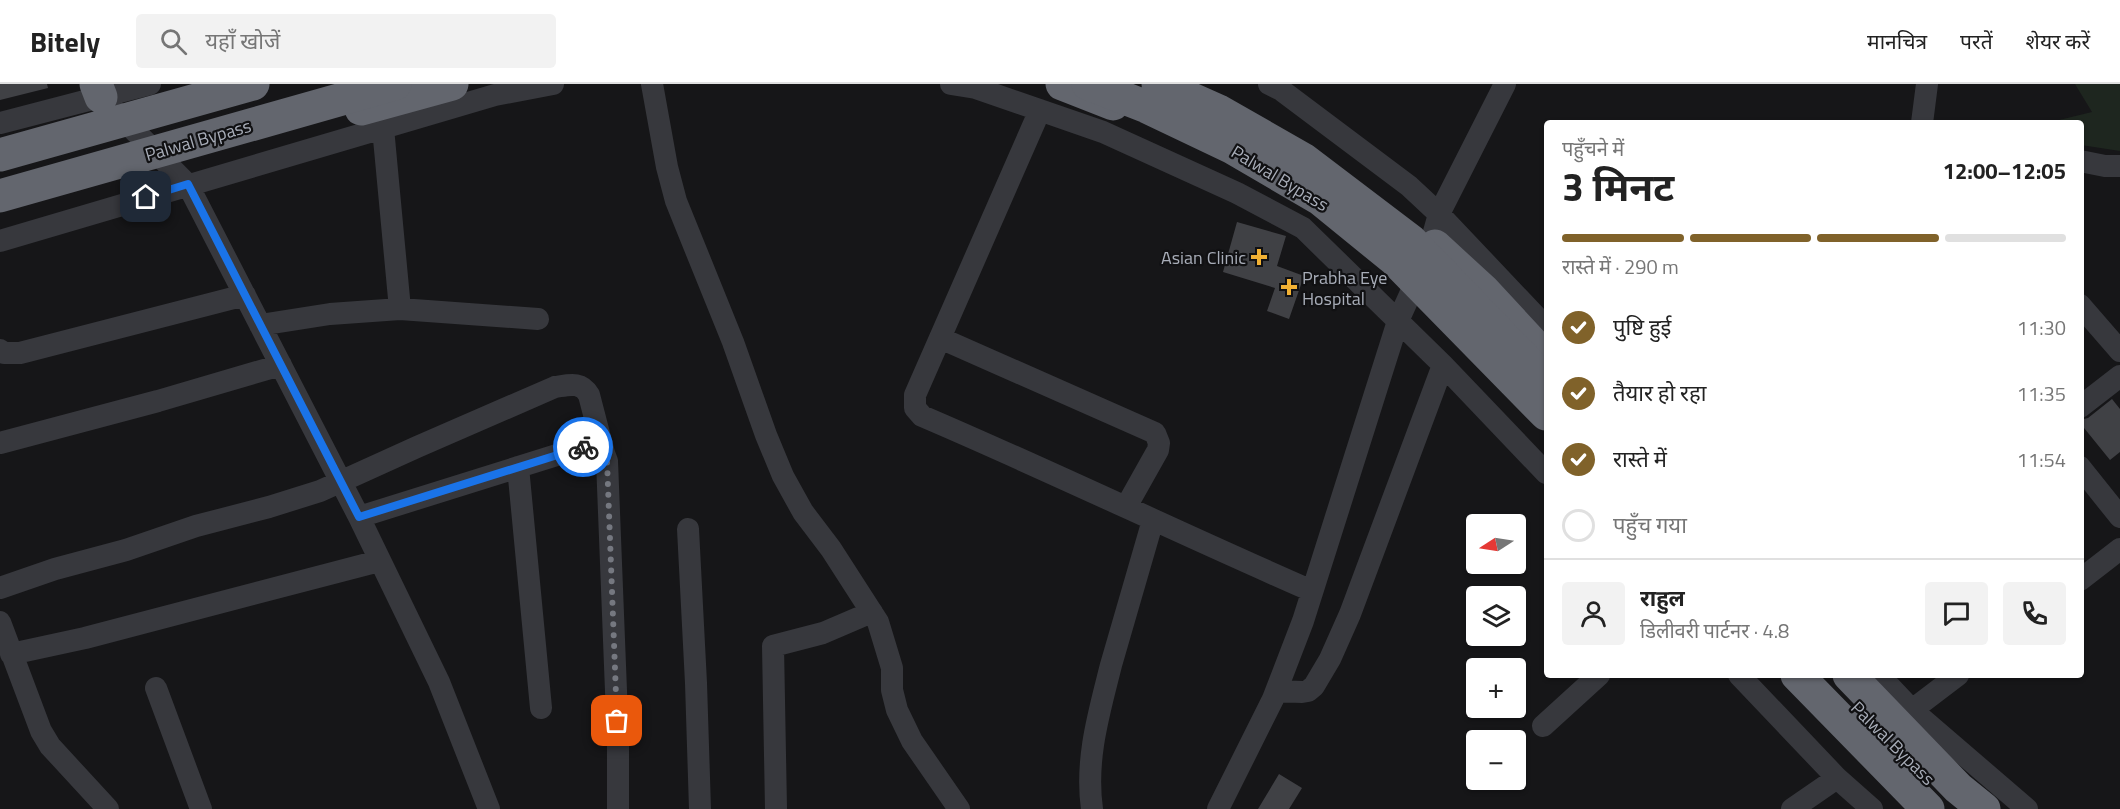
<!DOCTYPE html>
<html lang="hi">
<head>
<meta charset="utf-8">
<style>
	body { margin:0; font-family:"Titillium Web","Noto Sans Devanagari",sans-serif; background:#f2f2f2; color:#222; height:100vh; display:flex; flex-direction:column; font-size:22px; white-space:nowrap }
	* { box-sizing:border-box; margin:0 }
	p { font-size:20px; color:#767676 }
	.icon { flex:none; width:33px; height:33px; fill:none; stroke:currentColor; stroke-width:2; stroke-linecap:round; stroke-linejoin:round }
	.map { position:relative; flex:1; overflow:hidden }
	.side { position:absolute; left:1544px; top:36px; width:540px; height:558px; display:flex; flex-direction:column; background:#fff; border-radius:6px; box-shadow:0 2px 4px #0004 }
	.side>* { flex:none }
	.needle { width:39px; rotate:258deg }
	.buttons { position:absolute; left:1466px; top:430px; display:grid; gap:12px }
	.buttons a { display:grid; place-items:center; width:60px; height:60px; border-radius:6px; background:#fff; box-shadow:0 2px 4px #0004; font-size:30px }
	.pin { position:absolute; display:grid; place-items:center; width:51px; height:51px; color:#fff; margin:-26px; border-radius:12px; box-shadow:0 3px 9px #0006 }
	.courier { position:absolute; display:grid; place-items:center; width:60px; height:60px; margin:-30px; border:4px solid #1a73e8; border-radius:50%; background:#fff; color:#222; box-shadow:0 2px 8px #0007 }
	.overview em { font-style:normal; font-weight:700 }
	.overview div { display:flex; flex-direction:column-reverse }
	.overview { display:flex; align-items:center; justify-content:space-between; height:102px; padding:0 18px }
	h1 { font-size:39px; font-weight:700; line-height:45px }
	.bar { display:grid; grid-template-columns:repeat(4,1fr); gap:9px 6px; align-content:center; height:72px; padding:0 18px }
	.bar i { height:8px; border-radius:4px; background:#e0e0e0 }
	.bar .selected { background:#80622a }
	.bar p { grid-column:span 4 }
	.line { display:flex; align-items:center; gap:15px; padding:0 18px; border-top:2px solid #e0e0e0 }
	.line div { flex:1 }
	.round { display:grid; place-items:center; flex:none; width:63px; height:63px; border-radius:6px; background:#f2f2f2 }
	ol { padding:0 18px; list-style:none }
	li { display:flex; align-items:center; gap:18px; height:66px }
	li p { margin-inline-start:auto }
	li .icon { padding:6px; border-radius:50%; background:#80622a; color:#fff; stroke-width:4 }
	li:last-child { color:#767676 }
	li i { width:33px; height:33px; border:3px solid #e0e0e0; border-radius:50% }
	header { display:flex; align-items:center; gap:36px; box-sizing:border-box; height:84px; padding:0 30px; background:#fff; border-bottom:2px solid #e0e0e0 }
	header strong { font-size:28px }
	nav { display:flex; gap:33px; margin-inline-start:auto; font-size:21px }
	.search { width:420px; height:54px; background:#f2f2f2; display:flex; align-items:center; gap:15px; box-sizing:border-box; padding:0 21px; border-radius:6px; color:#767676; font-size:22px }
	.map>svg:first-child { display:block }
</style>
</head>
<body>
<header>
<strong>Bitely</strong>
<div class="search"><svg class="icon" aria-label="search" viewBox="0 0 24 24"><circle cx="10" cy="10" r="6"/><path d="M15 15l6 6"/></svg>यहाँ खोजें</div>
<nav><a>मानचित्र</a><a>परतें</a><a>शेयर करें</a></nav>
</header>
<div class="map">
<svg width="2120" height="725" viewBox="0 0 2120 725">
	<rect width="100%" height="100%" fill="#161618"/>
	<path fill="#1e261f" d="M 2075,0 L 2120,0 L 2120,67 L 2081,61 L 2080,39 L 2054,39 L 2055,37 L 2092,28 Z"/>
	<path fill="#404145" d="M 0,0 L 47,0 L 48,4 L 0,16 Z
		M 1237,138 L 1286,152 L 1277,182 L 1304,192 L 1289,235 L 1267,227 L 1275,204 L 1223,188 Z
		M 2112,315 L 2120,325 L 2120,368 L 2110,376 L 2080,339 L 2080,336 L 2088,334 Z
		M 1279,690 L 1302,704 L 1289,725 L 1258,725 Z"/>
	<g fill="none" stroke-linecap="round" stroke-linejoin="round">
		<path stroke="#37383d" stroke-width="22" d="M 652,0 L 667,83 L 676,117 L 733,258 L 766,351 L 783,392 L 803,428 L 831,465 L 878,538 L 892,584 L 892,606 L 897,626 L 912,657 L 959,725
			M 951,0 L 976,4 L 1103,48 L 1237,109 L 1303,144 L 1443,281 L 1546,389
			M 1269,0 L 1281,6 L 1409,102 L 1439,130 L 1546,243
			M 1040,26 L 915,311 L 915,324 L 922,332 C 1053,388 1181,450 1312,507
			M 116,28 L 188,101 L 359,433 L 439,598 L 489,725
			M 0,39 L 150,0
			M 1922,39 L 1927,0
			M 383,44 L 400,225
			M 2080,77 L 2105,82 L 2120,82
			M 0,157 L 495,11 L 553,0
			M 2080,221 L 2120,267
			M 260,241 L 330,230 L 400,225 L 538,235
			M 940,254 L 1155,349 L 1159,359 L 1158,366 L 1126,423
			M 0,266 L 4,269 L 20,269 L 245,211
			M 2080,323 L 2120,292
			M 0,359 L 158,317 L 281,281
			M 518,383 L 541,624
			M 2080,383 L 2120,433
			M 359,433 L 576,365 L 593,362 L 604,369 L 607,377 L 618,658 L 618,725
			M 688,445 L 696,599 L 700,725
			M 2080,496 L 2120,465
			M 0,504 L 55,485 L 126,466 L 196,442 L 269,423 L 320,407 L 417,363 L 555,303 C 569,301 581,297 589,311 L 604,369
			M 0,538 L 41,647 L 50,662 L 108,725
			M 11,570 L 85,554 L 379,477
			M 1739,591 L 1837,694 L 1872,725
			M 1879,591 L 1912,626 L 2027,725
			M 156,604 L 201,725
			M 1276,607 L 1302,608 L 1308,607 L 1314,602 L 1330,575 L 1350,530 L 1443,281
			M 1912,626 L 1958,591
			M 1543,642 L 1599,591
			M 776,725 L 773,562 L 823,549 L 872,528
			M 1092,725 C 1085,675 1099,629 1111,581 C 1125,532 1139,484 1153,436
			M 1218,725 L 1273,615 L 1303,537 L 1398,237 L 1427,173 L 1439,130 L 1505,0
			M 1792,725 L 1837,694"/>
		<path stroke="#63666e" stroke-width="33" d="M 96,0 L 101,13
			M 1062,0 L 1113,20
			M 361,25 L 452,0
			M 0,71 L 253,0
			M 1435,162 L 1484,207 L 1546,274
			M 1797,591 L 1928,725
			M 1849,591 L 1958,704 L 1984,725"/>
		<path stroke="#63666e" stroke-width="33" d="M 1088,0 L 1147,23 L 1231,63 L 1320,115 L 1395,176 L 1546,330
			M 1158,0 L 1219,27 L 1303,75 L 1411,157 L 1546,297
			M 0,112 L 395,0"/>
	</g>
	<g fill="none" stroke-linecap="round" stroke-linejoin="round">
		<path stroke="#757880" stroke-width="6" stroke-dasharray="0 10.8" d="M 583,363 C 596,361 603,365 607,377 L 617,637"/>
		<path stroke="#1a73e8" stroke-width="8" d="M 146,113 L 188,100 L 359,433 L 583,363"/>
	</g>
	<g fill="#f2b134" stroke="#111113" stroke-width="2">
		<path d="M1256 164h6v6h6v6h-6v6h-6v-6h-6v-6h6z"/>
		<path d="M1286 194h6v6h6v6h-6v6h-6v-6h-6v-6h6z"/>
	</g>
	<g text-anchor="middle" dominant-baseline="central" stroke-width="4.5" stroke-linejoin="round" paint-order="stroke">
		<g font-size="18" fill="#a8adb8" stroke="#111113">
			<text transform="translate(198 56) rotate(-16)">Palwal Bypass</text>
			<text transform="translate(1280 94) rotate(31)">Palwal Bypass</text>
			<text transform="translate(1893 659) rotate(45)">Palwal Bypass</text>
		</g>
		<g font-size="18" fill="#a8adb8" stroke="#111113" text-anchor="end">
			<text x="1246" y="173">Asian Clinic</text>
			<text x="1302" y="193" text-anchor="start">Prabha Eye<tspan x="1302" dy="21">Hospital</tspan></text>
		</g>
	</g>
</svg>
<div class="buttons">
<a><svg class="needle" viewBox="-14 -14 28 28"><path d="M0-13l5 13h-10z" fill="#e53935"/><path d="M0 13l5-13h-10z" fill="#767676"/></svg></a>
<a><svg class="icon" aria-label="layers" viewBox="0 0 24 24"><path d="M12 4l9 5-9 5-9-5zM3 14l9 5 9-5"/></svg></a>
<a>+</a>
<a>−</a>
</div>
<div class="pin" style="left:617px;top:637px;background:#ea580c"><svg class="icon" aria-label="bag" viewBox="0 0 24 24"><path d="M5 8h14l-1 12H6zM9 8a3 3 0 0 1 6 0"/></svg></div>
<div class="pin" style="left:146px;top:113px;background:#1f2937"><svg class="icon" aria-label="home" viewBox="0 0 24 24"><path d="M3 11l9-7 9 7M6 9v11h12V9"/></svg></div>
<div class="courier" style="left:583px;top:363px"><svg class="icon" aria-label="bike" viewBox="0 0 24 24"><circle cx="6" cy="16" r="4"/><circle cx="18" cy="16" r="4"/><path d="M6 16l4-8h5l3 8M10 8l3 8H6M13 5h3"/></svg></div>
<section class="side">
<div class="overview"><div><h1>3 मिनट</h1><p>पहुँचने में</p></div><em>12:00–12:05</em></div>
<div class="bar"><i class="selected"></i><i class="selected"></i><i class="selected"></i><i></i><p>रास्ते में · 290 m</p></div>
<ol>
<li><svg class="icon" aria-label="check" viewBox="0 0 24 24"><path d="M5 12l5 5 9-10"/></svg>पुष्टि हुई<p>11:30</p></li>
<li><svg class="icon" aria-label="check" viewBox="0 0 24 24"><path d="M5 12l5 5 9-10"/></svg>तैयार हो रहा<p>11:35</p></li>
<li><svg class="icon" aria-label="check" viewBox="0 0 24 24"><path d="M5 12l5 5 9-10"/></svg>रास्ते में<p>11:54</p></li>
<li><i></i>पहुँच गया</li>
</ol>
<div class="line" style="height:108px"><a class="round"><svg class="icon" aria-label="person" viewBox="0 0 24 24"><circle cx="12" cy="8" r="4"/><path d="M4 21q1-7 8-7t8 7"/></svg></a><div><b>राहुल</b><p>डिलीवरी पार्टनर · 4.8</p></div><a class="round"><svg class="icon" aria-label="chat" viewBox="0 0 24 24"><path d="M4 5h16v11H9l-5 4z"/></svg></a><a class="round"><svg class="icon" aria-label="phone" viewBox="0 0 24 24"><path d="M5 4h4l2 5-3 2q2 4 5 5l2-3 5 2v4C11 20 4 13 5 4z"/></svg></a></div>
</section>
</div>
</body>
</html>
